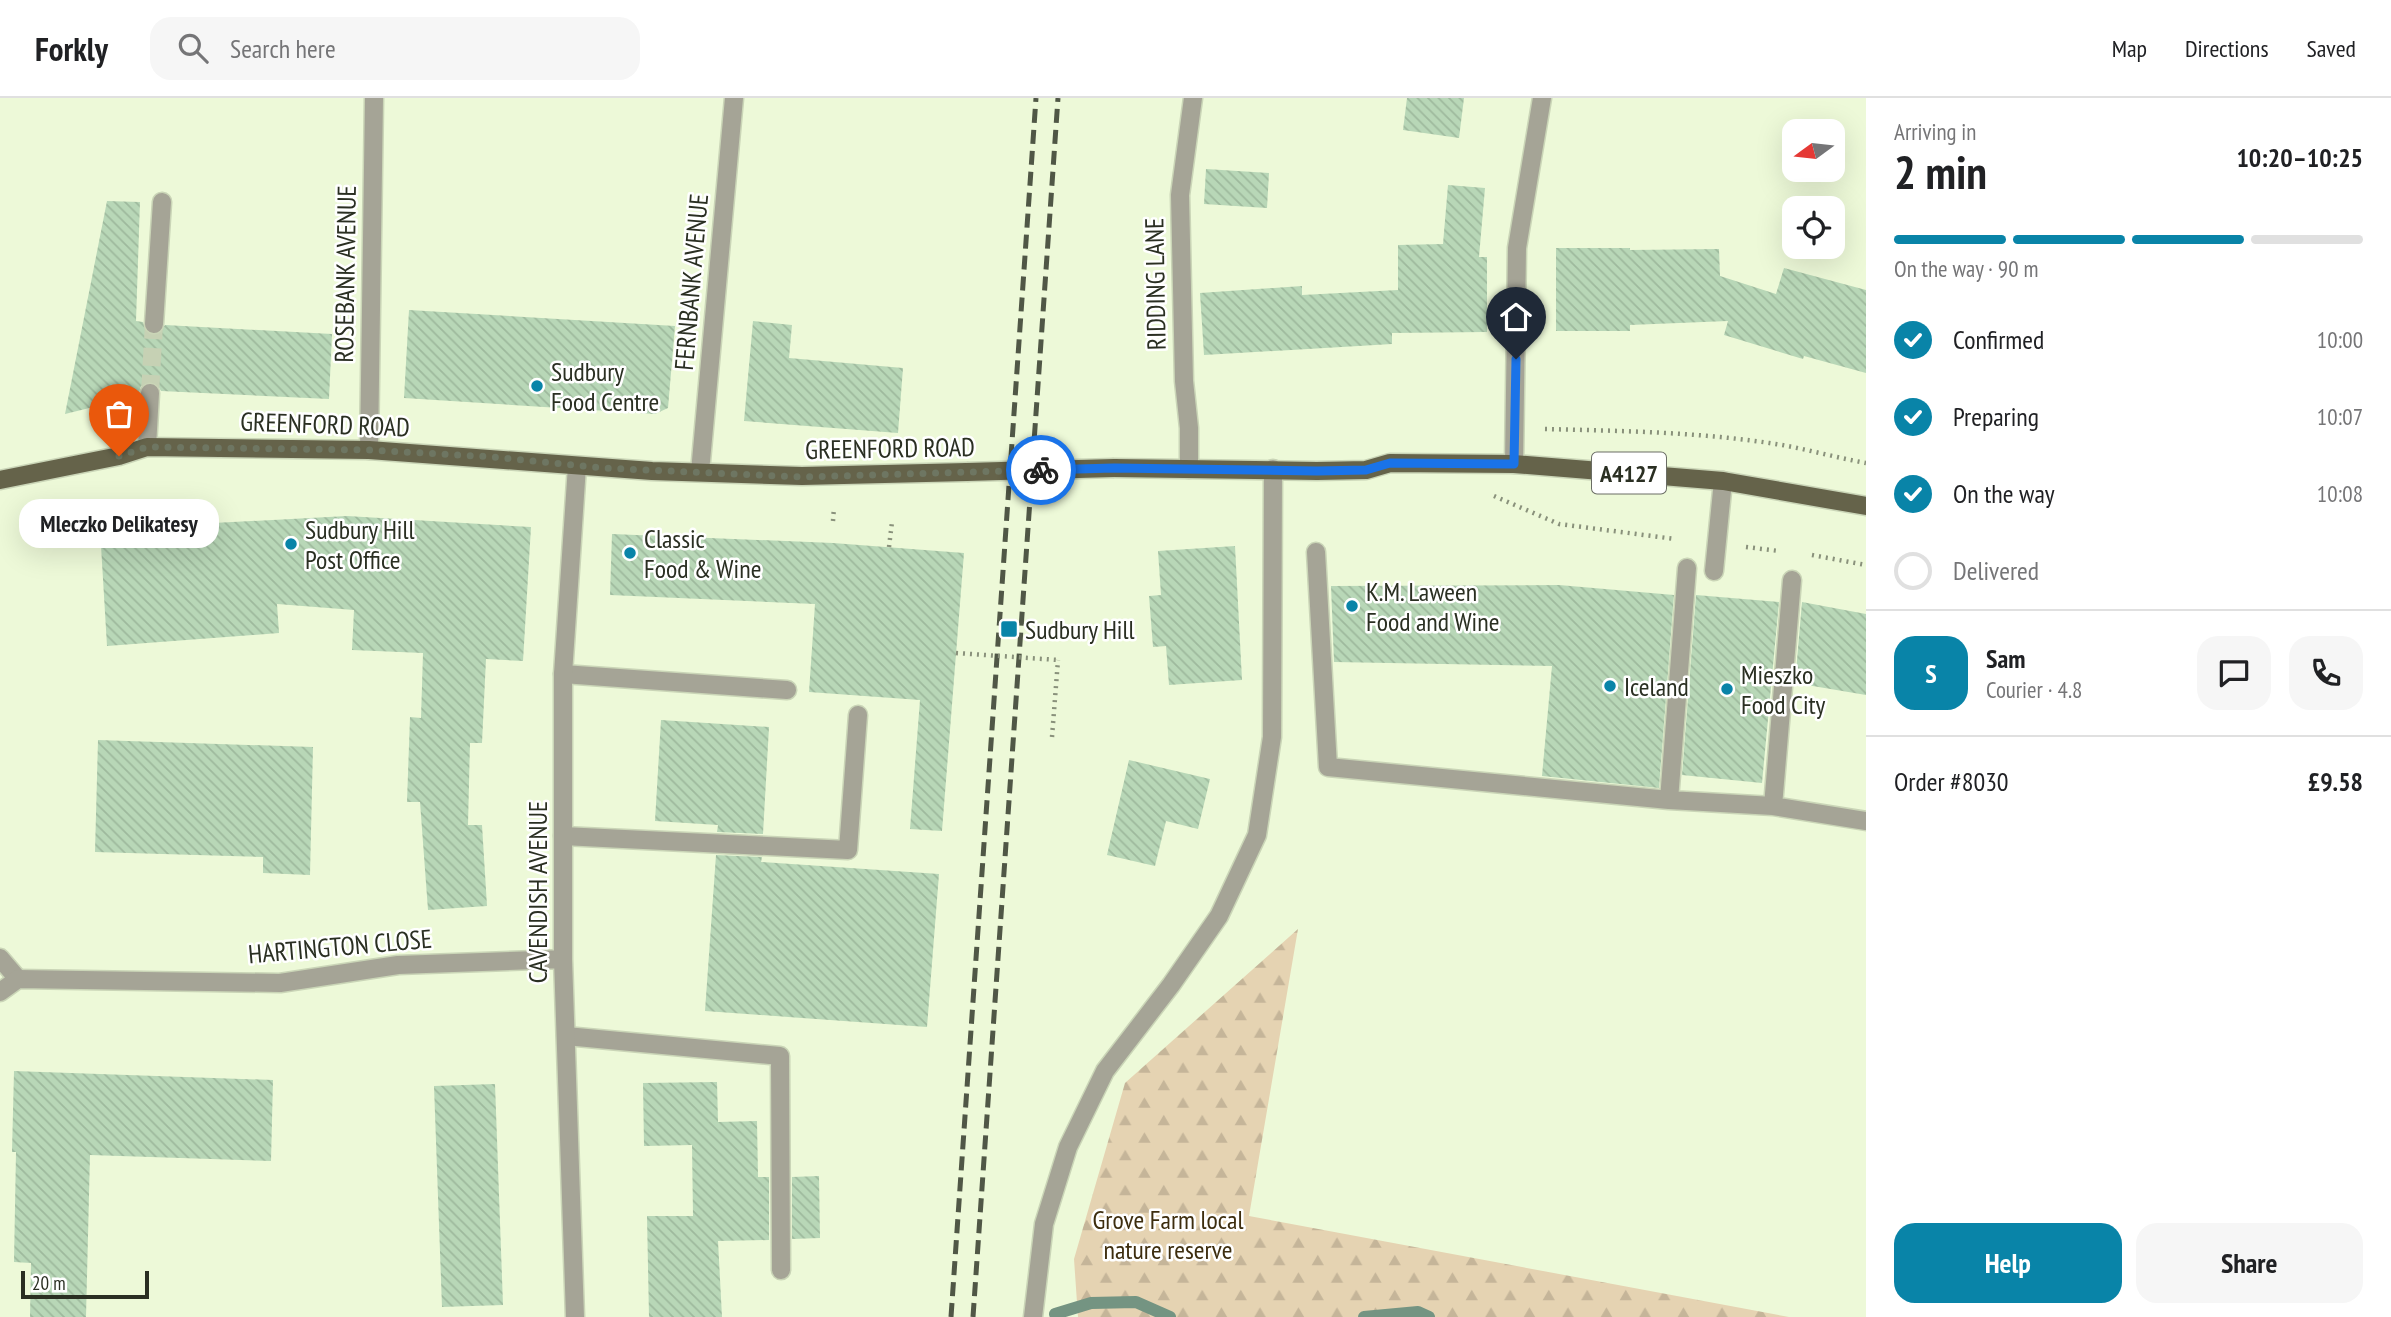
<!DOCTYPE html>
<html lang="en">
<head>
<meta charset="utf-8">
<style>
	body { margin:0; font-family:"PT Sans Narrow",sans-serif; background:#f6f6f6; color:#202124; height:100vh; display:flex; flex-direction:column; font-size:26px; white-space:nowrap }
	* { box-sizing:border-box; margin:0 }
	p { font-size:23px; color:#757577 }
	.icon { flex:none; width:38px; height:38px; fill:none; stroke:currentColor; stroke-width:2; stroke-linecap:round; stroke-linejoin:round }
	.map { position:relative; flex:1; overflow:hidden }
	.details { display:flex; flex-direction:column; background:#fff; width:525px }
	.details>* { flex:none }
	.needle { width:46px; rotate:255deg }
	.controls { position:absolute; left:1782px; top:21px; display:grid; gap:14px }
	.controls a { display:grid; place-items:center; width:63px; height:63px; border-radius:14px; background:#fff; box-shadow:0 7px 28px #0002; font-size:35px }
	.scale { position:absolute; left:21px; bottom:18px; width:128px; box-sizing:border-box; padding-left:7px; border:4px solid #2a2f22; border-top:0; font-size:19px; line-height:24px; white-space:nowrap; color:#2a2f22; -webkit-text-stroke:5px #fff; paint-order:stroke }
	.pin { position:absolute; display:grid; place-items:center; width:60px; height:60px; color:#fff; margin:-72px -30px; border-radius:50% 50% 50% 0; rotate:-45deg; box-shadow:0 0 7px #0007 }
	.pin .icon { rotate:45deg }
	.courier { position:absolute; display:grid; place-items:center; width:70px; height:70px; margin:-35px; border:5px solid #1a73e8; border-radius:50%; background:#fff; color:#222; box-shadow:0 2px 9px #0007 }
	.bubble { position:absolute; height:49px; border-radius:21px; background:#fff; box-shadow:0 7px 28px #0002; font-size:23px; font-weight:800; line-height:49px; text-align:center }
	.headline em { font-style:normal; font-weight:800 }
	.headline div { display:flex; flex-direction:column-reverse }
	.headline { display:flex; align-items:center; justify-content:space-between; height:119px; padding:0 28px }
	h1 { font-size:46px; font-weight:800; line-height:52px }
	.bar { display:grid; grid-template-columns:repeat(4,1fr); gap:10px 7px; align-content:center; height:84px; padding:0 28px }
	.bar i { height:9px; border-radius:5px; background:#e0e0e0 }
	.bar .selected { background:#0984a8 }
	.bar p { grid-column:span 4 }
	.line { display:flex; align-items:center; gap:18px; padding:0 28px; border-top:2px solid #e0e0e0 }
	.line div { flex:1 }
	.round { display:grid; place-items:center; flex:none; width:74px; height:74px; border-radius:21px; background:#f6f6f6 }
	ol { padding:0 28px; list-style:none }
	li { display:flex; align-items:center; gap:21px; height:77px }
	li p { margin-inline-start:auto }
	li .icon { padding:7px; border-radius:50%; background:#0984a8; color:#fff; stroke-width:4 }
	li:last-child { color:#757577 }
	li i { width:38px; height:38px; border:4px solid #e0e0e0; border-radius:50% }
	.primary-button { display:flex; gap:14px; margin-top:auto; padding:14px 28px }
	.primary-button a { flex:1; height:80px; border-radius:21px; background:#0984a8; color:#fff; font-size:28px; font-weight:800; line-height:80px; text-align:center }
	.primary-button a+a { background:#f6f6f6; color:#202124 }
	header { display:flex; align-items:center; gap:42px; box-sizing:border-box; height:98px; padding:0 35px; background:#fff; border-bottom:2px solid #e0e0e0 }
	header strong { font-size:33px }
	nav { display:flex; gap:38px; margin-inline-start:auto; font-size:24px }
	.search { width:490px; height:63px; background:#f6f6f6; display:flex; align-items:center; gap:18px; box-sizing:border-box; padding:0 24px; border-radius:21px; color:#757577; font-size:26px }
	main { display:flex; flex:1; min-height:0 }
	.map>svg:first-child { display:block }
</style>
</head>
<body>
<header>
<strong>Forkly</strong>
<div class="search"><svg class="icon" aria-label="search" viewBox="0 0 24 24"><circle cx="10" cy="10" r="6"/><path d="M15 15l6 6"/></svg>Search here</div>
<nav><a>Map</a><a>Directions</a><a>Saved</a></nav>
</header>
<main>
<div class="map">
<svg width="1866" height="1219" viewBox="0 0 1866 1219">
	<defs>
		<pattern id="forest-firs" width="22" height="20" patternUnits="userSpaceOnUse" patternTransform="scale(1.75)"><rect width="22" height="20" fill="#e5d3b2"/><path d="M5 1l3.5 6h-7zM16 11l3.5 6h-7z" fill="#c5b599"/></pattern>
		<pattern id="building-back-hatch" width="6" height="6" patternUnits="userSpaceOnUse" patternTransform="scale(1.75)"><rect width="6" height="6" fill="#b8d7b7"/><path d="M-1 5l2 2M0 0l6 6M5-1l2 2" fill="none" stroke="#9eb99d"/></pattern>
	</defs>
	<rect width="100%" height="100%" fill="#edf9d8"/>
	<path fill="url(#forest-firs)" d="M 1298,831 L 1249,1118 L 1789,1219 L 1078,1219 L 1074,1161 L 1125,985 Z"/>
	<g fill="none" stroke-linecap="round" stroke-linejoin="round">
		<path stroke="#749482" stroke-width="12" d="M 1055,1216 L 1091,1205 L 1136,1204 L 1170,1219
			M 1364,1219 L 1418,1214 L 1429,1219"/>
	</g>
	<path fill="url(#building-back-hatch)" d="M 1407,0 L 1464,0 L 1459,40 L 1403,32 Z
		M 1206,71 L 1269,75 L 1267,110 L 1204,106 Z
		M 1448,87 L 1485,90 L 1479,159 L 1487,159 L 1487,234 L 1392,235 L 1392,246 L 1204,257 L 1200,195 L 1302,188 L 1302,197 L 1398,192 L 1398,147 L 1443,146 Z
		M 107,103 L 140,104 L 136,223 L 143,224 L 147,235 L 158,236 L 165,227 L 332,236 L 329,301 L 161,293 L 157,286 L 150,284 L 141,288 L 138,298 L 65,316 Z
		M 1556,150 L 1630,150 L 1630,152 L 1719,151 L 1720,178 L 1776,196 L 1784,170 L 1866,192 L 1866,275 L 1804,258 L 1803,261 L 1724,237 L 1728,223 L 1630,227 L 1630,233 L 1556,233 Z
		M 409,212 L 675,228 L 668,310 L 655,316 L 404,300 Z
		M 753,223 L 792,227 L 789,260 L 903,270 L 898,335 L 744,323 Z
		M 347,418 L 531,429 L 523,563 L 486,561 L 482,645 L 470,645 L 468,727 L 482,727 L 487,808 L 428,812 L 420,704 L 407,704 L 410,619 L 421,620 L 423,555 L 352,552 L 354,512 L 277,506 L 279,535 L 107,548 L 100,431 Z
		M 612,436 L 833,445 L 964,455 L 942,733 L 910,731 L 920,602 L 809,594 L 815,506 L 610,497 Z
		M 1235,448 L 1242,582 L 1169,587 L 1166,548 L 1153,549 L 1149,498 L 1161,497 L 1158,453 Z
		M 1559,487 L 1674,497 L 1659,690 L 1542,678 L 1552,568 L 1334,564 L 1331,488 Z
		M 1696,497 L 1779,504 L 1762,685 L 1682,677 Z
		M 1802,504 L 1866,516 L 1866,597 L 1795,585 Z
		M 661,622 L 769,629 L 763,736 L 717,734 L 718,727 L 655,723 Z
		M 98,642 L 313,649 L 310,777 L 263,775 L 263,759 L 95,754 Z
		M 1129,662 L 1210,681 L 1198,731 L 1166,723 L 1155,768 L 1107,757 Z
		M 716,757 L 762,759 L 761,764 L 939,776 L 927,929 L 705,913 Z
		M 14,973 L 273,982 L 271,1063 L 90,1057 L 86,1219 L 30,1219 L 31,1165 L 14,1164 L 16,1054 L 12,1054 Z
		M 717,984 L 718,1024 L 757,1023 L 758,1079 L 769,1079 L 769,1142 L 718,1143 L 722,1219 L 649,1219 L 647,1118 L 693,1118 L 692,1047 L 644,1048 L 643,985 Z
		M 495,986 L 503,1207 L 442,1209 L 434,988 Z
		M 819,1078 L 820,1140 L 792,1141 L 792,1079 Z"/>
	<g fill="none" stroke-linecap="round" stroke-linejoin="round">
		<path stroke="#c6d1b4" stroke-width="18" stroke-dasharray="18 9" stroke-linecap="butt" d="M 150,295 L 154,226"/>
		<g stroke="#cad5b7" stroke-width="21">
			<path id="lane" d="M 1189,371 L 1189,330 L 1184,283 L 1180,97 L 1193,0
				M 1316,454 L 1328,669 L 1669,702 L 1773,708 L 1866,723
				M 1714,473 L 1723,383
				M 563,576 L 787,592
				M 1669,702 L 1687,470
				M 1773,708 L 1792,482
				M 563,738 L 848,752 L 858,617
				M 0,860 L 18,881
				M 566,938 L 780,958 L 781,1172
				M 1033,1219 L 1044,1126 L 1068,1049 L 1105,973 L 1171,887 L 1219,818 L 1257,737 L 1272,639 L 1273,371"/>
		</g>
		<g stroke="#cad5b7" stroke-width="21">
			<path id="street" d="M 154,226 L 162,104
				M 147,349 L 150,295
				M 369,352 L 374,0
				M 1514,366 L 1517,150 L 1542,0
				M 700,374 L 734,0
				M 0,894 L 18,881 L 280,885 L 398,867 L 563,861
				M 575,1219 L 563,861 L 563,576 L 577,368"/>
		</g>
		<g stroke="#cad5b7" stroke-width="21">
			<path id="primary" d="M 1114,370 L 1317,373 L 1366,372 L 1390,365 L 1514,366 L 1723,383 L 1866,408
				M 0,382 L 119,358 L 147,349 L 369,352 L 652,373 L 802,378 L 967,374"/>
		</g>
		<path stroke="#89917b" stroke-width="4.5" stroke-dasharray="2 5" stroke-linecap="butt" d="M 1545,331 C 1624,333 1704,334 1782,347 C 1810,352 1838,360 1866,365
			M 1494,398 L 1559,426 L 1675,441
			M 833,423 L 834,409
			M 889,449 L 892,424
			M 1746,449 L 1779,453
			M 1812,457 L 1866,467
			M 1052,639 L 1058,562"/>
		<use href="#lane" stroke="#a5a496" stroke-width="18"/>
		<use href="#street" stroke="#a5a496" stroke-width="18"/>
		<use href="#primary" stroke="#65634a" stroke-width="18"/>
		<path stroke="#505746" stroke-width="5" stroke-dasharray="14 7" stroke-linecap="butt" d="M 951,1219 L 1036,0
			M 973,1219 L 1058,0"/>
		<g stroke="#cad5b7" stroke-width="21" stroke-linecap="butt">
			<path id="primary-bridge" d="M 967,374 L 1114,370"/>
		</g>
		<path stroke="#89917b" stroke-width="4.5" stroke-dasharray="2 5" stroke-linecap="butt" d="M 956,555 L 1058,562"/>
		<use href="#primary-bridge" stroke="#65634a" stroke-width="18"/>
	</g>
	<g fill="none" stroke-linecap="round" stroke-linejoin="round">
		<path stroke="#6e7662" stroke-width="7" stroke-dasharray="0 12.6" d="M 119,358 L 147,349 L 369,352 L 494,359 L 602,370 L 802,379 L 1041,372"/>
		<path stroke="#1a73e8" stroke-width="9" d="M 1041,372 L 1114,370 L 1317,373 L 1366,372 L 1390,365 L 1514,366 L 1516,261"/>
	</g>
	<g fill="#0984a8" stroke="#fff" stroke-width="2.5">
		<circle cx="537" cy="288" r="7"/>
		<circle cx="291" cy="446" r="7"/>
		<circle cx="630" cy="455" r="7"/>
		<circle cx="1352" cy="508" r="7"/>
		<rect x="1000" y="522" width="18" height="18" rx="3.5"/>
		<circle cx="1610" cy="588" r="7"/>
		<circle cx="1727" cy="591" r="7"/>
	</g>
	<g text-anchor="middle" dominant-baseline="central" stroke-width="5" stroke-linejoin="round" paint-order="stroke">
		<rect fill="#fff" stroke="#6a6d64" stroke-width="2" x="1592" y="354.5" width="74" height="41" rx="5"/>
		<g font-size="24" font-weight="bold" fill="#2a2f22">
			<text x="1629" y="375">A4127</text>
		</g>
		<g font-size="26" fill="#2a2f22" stroke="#fff">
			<text transform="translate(345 176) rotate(-89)">ROSEBANK AVENUE</text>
			<text transform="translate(691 184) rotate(-85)">FERNBANK AVENUE</text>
			<text transform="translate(1155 186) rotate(-91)">RIDDING LANE</text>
			<text transform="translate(325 326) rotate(2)">GREENFORD ROAD</text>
			<text transform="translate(890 350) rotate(-1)">GREENFORD ROAD</text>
			<text transform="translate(537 794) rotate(-90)">CAVENDISH AVENUE</text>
			<text transform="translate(340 848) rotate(-5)">HARTINGTON CLOSE</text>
		</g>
		<g font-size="26" fill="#2a2f22" stroke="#fff" text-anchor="start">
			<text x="551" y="273">Sudbury<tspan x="551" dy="30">Food Centre</tspan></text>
			<text x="305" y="431">Sudbury Hill<tspan x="305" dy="30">Post Office</tspan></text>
			<text x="644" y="440">Classic<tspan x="644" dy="30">Food &amp; Wine</tspan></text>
			<text x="1366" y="493">K.M. Laween<tspan x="1366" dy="30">Food and Wine</tspan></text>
			<text x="1025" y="531">Sudbury Hill</text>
			<text x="1741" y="576">Mieszko<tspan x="1741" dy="30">Food City</tspan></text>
			<text x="1624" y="588">Iceland</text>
		</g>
		<g font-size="26" fill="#3d2d0e" stroke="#fff">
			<text x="1168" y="1121">Grove Farm local<tspan x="1168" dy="30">nature reserve</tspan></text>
		</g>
	</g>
</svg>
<div class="controls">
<a><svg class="needle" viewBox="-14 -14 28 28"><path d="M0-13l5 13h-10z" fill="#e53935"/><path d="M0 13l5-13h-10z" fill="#757577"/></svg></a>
<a><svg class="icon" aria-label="locate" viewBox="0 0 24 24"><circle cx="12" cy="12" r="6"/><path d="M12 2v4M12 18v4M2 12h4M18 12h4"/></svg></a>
</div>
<div class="scale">20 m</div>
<div class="pin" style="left:119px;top:358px;background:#ea580c"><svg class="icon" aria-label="bag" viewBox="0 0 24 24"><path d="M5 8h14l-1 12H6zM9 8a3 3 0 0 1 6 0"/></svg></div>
<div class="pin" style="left:1516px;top:261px;background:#1f2937"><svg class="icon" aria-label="home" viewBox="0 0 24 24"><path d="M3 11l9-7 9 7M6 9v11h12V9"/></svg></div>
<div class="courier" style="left:1041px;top:372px"><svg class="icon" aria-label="bike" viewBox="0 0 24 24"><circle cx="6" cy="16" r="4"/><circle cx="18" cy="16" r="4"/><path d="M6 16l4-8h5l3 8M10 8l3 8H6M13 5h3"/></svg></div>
<div class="bubble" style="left:19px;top:401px;width:200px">Mleczko Delikatesy</div>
</div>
<section class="details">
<div class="headline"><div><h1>2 min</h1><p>Arriving in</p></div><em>10:20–10:25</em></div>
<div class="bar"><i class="selected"></i><i class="selected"></i><i class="selected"></i><i></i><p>On the way · 90 m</p></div>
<ol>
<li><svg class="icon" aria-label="check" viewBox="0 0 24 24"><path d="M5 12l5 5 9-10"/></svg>Confirmed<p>10:00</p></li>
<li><svg class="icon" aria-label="check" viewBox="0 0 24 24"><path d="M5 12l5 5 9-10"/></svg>Preparing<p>10:07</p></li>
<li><svg class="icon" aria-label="check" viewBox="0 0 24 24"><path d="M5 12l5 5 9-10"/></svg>On the way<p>10:08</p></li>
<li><i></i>Delivered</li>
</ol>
<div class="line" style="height:126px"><b class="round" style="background:#0984a8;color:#fff">S</b><div><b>Sam</b><p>Courier · 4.8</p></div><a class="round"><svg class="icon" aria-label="chat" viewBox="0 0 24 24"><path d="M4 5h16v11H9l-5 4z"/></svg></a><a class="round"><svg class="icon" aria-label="phone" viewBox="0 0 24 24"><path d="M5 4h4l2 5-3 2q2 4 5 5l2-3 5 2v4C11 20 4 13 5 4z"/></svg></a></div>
<div class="line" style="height:91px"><div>Order #8030</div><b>£9.58</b></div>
<div class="primary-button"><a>Help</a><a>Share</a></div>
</section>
</main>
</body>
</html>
